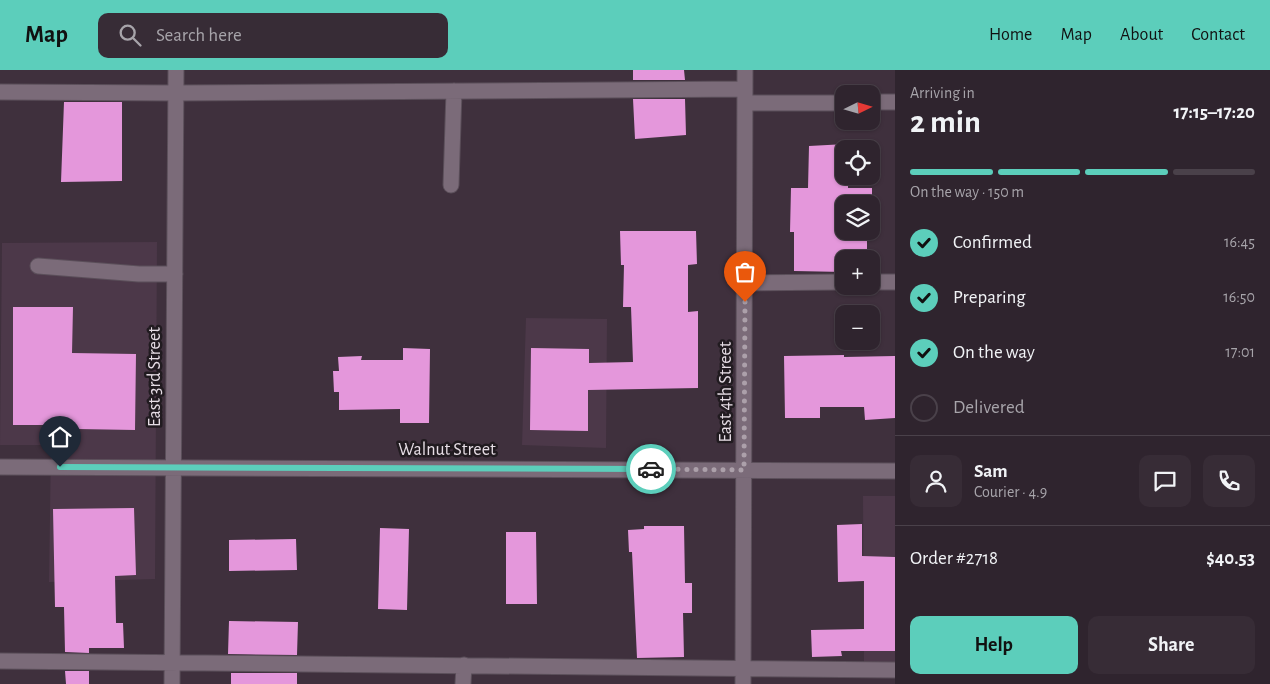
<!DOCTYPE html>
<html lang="en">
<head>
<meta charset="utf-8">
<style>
	body { margin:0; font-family:"Alegreya Sans",sans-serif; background:#372c36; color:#f1f3f6; height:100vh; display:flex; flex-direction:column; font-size:19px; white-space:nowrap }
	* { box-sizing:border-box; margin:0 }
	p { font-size:16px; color:#a7a4aa }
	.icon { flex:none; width:28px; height:28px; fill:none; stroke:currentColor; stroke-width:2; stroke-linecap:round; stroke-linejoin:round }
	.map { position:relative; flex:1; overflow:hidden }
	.sheet { display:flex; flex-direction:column; background:#2f242e; width:375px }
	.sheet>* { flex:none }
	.needle { width:32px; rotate:85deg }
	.buttons { position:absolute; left:835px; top:15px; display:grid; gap:10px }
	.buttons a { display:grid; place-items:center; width:45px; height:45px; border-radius:10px; background:#2f242e; box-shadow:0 1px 4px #0004,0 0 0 1px #4a414a; font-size:25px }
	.pin { position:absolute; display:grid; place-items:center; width:42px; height:42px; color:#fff; margin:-51px -21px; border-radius:50% 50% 50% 0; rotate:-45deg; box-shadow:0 0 5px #0007 }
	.pin .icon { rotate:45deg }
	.courier { position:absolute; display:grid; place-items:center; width:50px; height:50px; margin:-25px; border:4px solid #5ccebb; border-radius:50%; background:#fff; color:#222; box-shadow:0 1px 6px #0007 }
	.summary em { font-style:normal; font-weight:600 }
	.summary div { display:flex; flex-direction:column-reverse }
	.summary { display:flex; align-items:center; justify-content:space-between; height:85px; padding:0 15px }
	h1 { font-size:32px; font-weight:600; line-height:38px }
	.bar { display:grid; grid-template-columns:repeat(4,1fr); gap:8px 5px; align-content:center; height:60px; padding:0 15px }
	.bar i { height:6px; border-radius:4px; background:#4a414a }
	.bar .on { background:#5ccebb }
	.bar p { grid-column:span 4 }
	.line { display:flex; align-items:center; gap:12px; padding:0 15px; border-top:1px solid #4a414a }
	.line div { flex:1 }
	.round { display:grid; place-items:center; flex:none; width:52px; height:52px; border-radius:10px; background:#372c36 }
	ol { padding:0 15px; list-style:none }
	li { display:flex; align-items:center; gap:15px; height:55px }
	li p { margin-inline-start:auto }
	li .icon { padding:5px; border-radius:50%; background:#5ccebb; color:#111; stroke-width:4 }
	li:last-child { color:#a7a4aa }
	li i { width:28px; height:28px; border:2px solid #4a414a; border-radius:50% }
	.button { display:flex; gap:10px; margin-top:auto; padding:10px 15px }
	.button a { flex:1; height:58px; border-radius:10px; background:#5ccebb; color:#111; font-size:20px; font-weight:600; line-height:58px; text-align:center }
	.button a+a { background:#372c36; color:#f1f3f6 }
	header { display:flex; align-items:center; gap:30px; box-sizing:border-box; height:70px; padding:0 25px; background:#5ccebb; color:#111 }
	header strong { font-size:24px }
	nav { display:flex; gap:28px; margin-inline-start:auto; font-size:18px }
	.search { width:350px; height:45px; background:#372c36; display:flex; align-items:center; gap:12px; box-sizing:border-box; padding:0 18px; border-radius:10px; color:#a7a4aa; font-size:19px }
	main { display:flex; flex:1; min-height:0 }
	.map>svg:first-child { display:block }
</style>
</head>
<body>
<header>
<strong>Map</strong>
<div class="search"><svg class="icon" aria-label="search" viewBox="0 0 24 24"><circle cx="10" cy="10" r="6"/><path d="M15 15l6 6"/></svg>Search here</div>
<nav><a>Home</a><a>Map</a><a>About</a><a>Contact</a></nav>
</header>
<main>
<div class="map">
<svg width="895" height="614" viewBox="0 0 895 614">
	<rect width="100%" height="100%" fill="#3f303d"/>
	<path fill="#4c3849" d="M 157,172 L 155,509 L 49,512 L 51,375 L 0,375 L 2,173 Z
		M 526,248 L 607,249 L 606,378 L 522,375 Z
		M 863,426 L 895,426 L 895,595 L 864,595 Z"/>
	<path fill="#e497db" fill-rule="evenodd" d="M 633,0 L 684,0 L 685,10 L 633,10 Z
		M 633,29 L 685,29 L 686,65 L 635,69 Z
		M 64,32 L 122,32 L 122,111 L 61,112 Z
		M 846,74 L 846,79 L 844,79 L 844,106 L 848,106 L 848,118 L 872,118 L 872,162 L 867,162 L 867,189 L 844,189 L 844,202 L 794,201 L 794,162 L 790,162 L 791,118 L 808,118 L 809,76 ZM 844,134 L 871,134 L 871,161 L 844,161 Z
		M 620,161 L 696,161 L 697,194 L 688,195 L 688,242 L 698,241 L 698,318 L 588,320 L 588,361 L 530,360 L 531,278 L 589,279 L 589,293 L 633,292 L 631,237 L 623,237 L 624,195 L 621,195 Z
		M 13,237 L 73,237 L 72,283 L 136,284 L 135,360 L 77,359 L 77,355 L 13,355 Z
		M 403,278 L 430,279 L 429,353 L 400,353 L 400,339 L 339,340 L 339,322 L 334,322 L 333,301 L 339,301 L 338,287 L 362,286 L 361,290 L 403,290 Z
		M 844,285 L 844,287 L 895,286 L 895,348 L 865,350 L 864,337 L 820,337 L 820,348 L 785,348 L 784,286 Z
		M 134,438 L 136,505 L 115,506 L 116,553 L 123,553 L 124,578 L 89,578 L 89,583 L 65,582 L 64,537 L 55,537 L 53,439 Z
		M 862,454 L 862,486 L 895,487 L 895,581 L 841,581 L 842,586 L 812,587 L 811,560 L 864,559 L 864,511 L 838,512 L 837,455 Z
		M 644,456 L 684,456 L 685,513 L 692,513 L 692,543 L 683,543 L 684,587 L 637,588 L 632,482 L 629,482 L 628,460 L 644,459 Z
		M 380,458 L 409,459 L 407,540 L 378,539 Z
		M 506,462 L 536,462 L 537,534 L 506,534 Z
		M 296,469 L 297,500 L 229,501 L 229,470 Z
		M 229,551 L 298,552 L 297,585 L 228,584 Z
		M 65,601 L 89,601 L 89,614 L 66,614 Z
		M 231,603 L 297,603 L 297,614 L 231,614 Z"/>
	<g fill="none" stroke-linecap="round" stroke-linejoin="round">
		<g stroke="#5b4f5a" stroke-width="17">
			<path id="minor" d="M 0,22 L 176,23 L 745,19
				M 871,32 L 895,32
				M 745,33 L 844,33
				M 451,115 L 454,21
				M 38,196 L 139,204 L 175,204
				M 871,212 L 895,212
				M 745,213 L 844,212
				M 0,397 L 895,401
				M 0,591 L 895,600
				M 172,614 L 176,0
				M 463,614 L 464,595
				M 743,614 L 745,0"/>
		</g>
		<use href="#minor" stroke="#7b6b79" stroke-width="15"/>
	</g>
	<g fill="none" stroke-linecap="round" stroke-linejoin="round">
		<path stroke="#aca0aa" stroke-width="5" stroke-dasharray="0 9" d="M 651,399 L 744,400 L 745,232"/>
		<path stroke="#5ccebb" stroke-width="6" d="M 60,397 L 651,399"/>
	</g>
	<g text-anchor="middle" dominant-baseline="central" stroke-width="5" stroke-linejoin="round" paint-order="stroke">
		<g font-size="18" fill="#e6dde5" stroke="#211b20">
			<text transform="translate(155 307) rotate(-90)">East 3rd Street</text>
			<text transform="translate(726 322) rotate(-90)">East 4th Street</text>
			<text x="447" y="380">Walnut Street</text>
		</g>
	</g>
</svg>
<div class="buttons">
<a><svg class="needle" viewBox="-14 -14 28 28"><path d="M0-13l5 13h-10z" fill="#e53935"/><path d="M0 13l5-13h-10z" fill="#a7a4aa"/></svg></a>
<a><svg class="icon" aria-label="locate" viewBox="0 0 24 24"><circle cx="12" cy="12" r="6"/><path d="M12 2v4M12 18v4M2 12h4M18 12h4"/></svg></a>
<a><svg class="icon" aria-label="layers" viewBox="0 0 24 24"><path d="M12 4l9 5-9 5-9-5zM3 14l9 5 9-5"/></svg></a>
<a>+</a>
<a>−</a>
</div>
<div class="pin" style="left:745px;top:232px;background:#ea580c"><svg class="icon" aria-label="bag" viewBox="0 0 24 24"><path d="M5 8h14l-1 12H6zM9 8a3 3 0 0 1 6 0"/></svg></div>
<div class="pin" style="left:60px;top:397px;background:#1f2937"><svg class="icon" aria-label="home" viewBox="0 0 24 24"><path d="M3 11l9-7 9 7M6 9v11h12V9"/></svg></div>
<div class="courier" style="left:651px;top:399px"><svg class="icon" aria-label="car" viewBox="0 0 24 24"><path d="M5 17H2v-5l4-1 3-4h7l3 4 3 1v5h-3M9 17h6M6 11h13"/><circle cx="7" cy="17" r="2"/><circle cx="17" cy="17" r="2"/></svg></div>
</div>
<section class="sheet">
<div class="summary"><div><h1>2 min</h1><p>Arriving in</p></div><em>17:15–17:20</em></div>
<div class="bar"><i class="on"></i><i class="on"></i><i class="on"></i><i></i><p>On the way · 150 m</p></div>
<ol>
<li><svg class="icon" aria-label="check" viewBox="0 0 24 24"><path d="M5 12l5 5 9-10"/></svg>Confirmed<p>16:45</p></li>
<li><svg class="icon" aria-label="check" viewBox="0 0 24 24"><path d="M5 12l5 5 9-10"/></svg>Preparing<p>16:50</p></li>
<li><svg class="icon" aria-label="check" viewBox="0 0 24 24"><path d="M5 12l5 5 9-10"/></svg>On the way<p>17:01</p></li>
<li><i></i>Delivered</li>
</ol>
<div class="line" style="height:90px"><a class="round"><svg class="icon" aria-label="person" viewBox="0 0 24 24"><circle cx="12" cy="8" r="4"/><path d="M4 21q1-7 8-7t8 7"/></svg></a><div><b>Sam</b><p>Courier · 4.9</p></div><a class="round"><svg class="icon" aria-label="chat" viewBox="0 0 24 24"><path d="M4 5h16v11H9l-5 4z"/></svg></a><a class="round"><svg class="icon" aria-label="phone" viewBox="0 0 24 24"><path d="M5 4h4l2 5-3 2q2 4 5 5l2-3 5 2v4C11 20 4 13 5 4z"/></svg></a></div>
<div class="line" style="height:65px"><div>Order #2718</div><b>$40.53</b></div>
<div class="button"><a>Help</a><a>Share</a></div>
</section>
</main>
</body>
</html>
